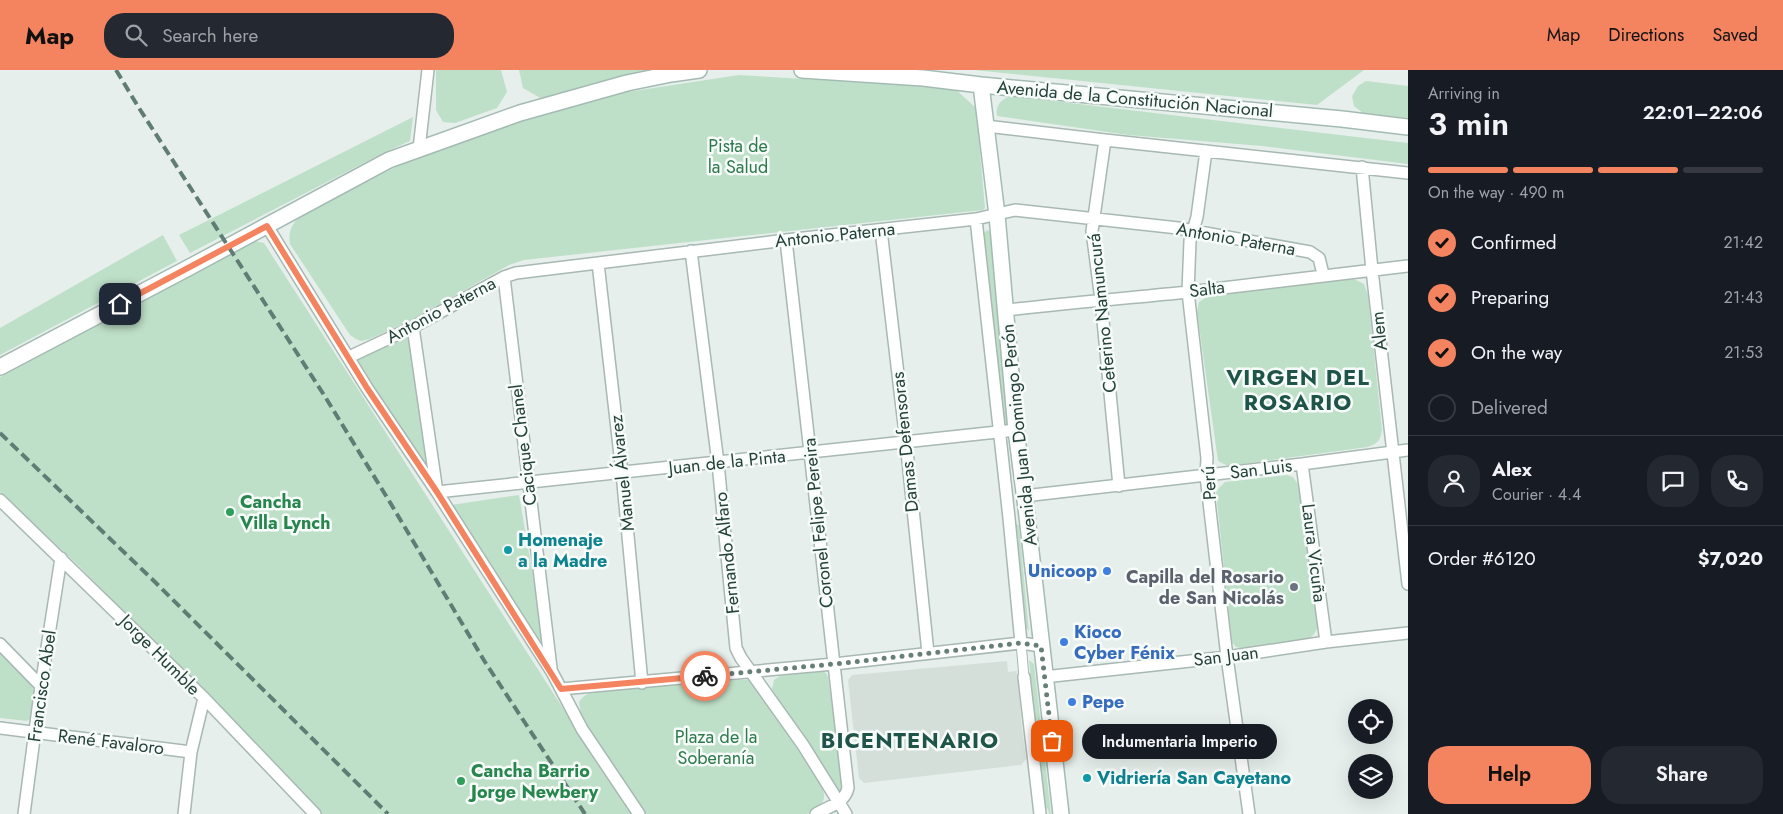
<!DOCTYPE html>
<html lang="en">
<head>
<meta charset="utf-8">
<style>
	body { margin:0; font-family:Jost,sans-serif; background:#242831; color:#f1f3f6; height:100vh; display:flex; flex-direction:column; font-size:19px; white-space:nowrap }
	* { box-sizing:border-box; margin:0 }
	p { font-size:16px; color:#9ea1a6 }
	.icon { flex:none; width:28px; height:28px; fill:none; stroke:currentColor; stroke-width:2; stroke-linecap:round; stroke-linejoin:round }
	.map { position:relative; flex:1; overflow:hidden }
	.sheet { display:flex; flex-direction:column; background:#171b24; width:375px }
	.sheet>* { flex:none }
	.buttons { position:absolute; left:1348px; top:629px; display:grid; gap:10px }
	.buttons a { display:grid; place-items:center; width:45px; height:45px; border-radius:50%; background:#171b24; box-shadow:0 5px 20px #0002; font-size:25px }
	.pin { position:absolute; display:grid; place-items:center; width:42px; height:42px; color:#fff; margin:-21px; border-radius:10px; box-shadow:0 2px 8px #0006 }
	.courier { position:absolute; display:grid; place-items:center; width:50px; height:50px; margin:-25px; border:4px solid #f4845f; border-radius:50%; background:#fff; color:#222; box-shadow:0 1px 6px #0007 }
	.bubble { position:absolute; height:35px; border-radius:18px; background:#171b24; box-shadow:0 5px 20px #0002; font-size:16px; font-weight:600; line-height:35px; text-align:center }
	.overview em { font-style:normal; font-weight:600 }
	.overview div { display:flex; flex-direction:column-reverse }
	.overview { display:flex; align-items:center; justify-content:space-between; height:85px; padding:0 20px }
	h1 { font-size:32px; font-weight:600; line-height:38px }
	.bar { display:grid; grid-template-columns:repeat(4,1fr); gap:8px 5px; align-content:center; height:60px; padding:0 20px }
	.bar i { height:6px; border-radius:4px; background:#363941 }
	.bar .selected { background:#f4845f }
	.bar p { grid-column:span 4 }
	.line { display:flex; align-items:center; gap:12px; padding:0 20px; border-top:1px solid #363941 }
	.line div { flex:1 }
	.round { display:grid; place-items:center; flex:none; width:52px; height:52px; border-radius:20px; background:#242831 }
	ol { padding:0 20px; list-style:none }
	li { display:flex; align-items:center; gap:15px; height:55px }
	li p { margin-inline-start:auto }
	li .icon { padding:5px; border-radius:50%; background:#f4845f; color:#111; stroke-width:4 }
	li:last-child { color:#9ea1a6 }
	li i { width:28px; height:28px; border:2px solid #363941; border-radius:50% }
	.primary-button { display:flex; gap:10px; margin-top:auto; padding:10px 20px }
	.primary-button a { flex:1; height:58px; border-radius:20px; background:#f4845f; color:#111; font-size:20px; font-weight:600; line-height:58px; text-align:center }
	.primary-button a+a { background:#242831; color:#f1f3f6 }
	header { display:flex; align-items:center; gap:30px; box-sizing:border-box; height:70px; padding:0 25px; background:#f4845f; color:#111 }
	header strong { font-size:24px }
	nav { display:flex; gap:28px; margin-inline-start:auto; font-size:18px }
	.search { width:350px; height:45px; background:#242831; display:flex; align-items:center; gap:12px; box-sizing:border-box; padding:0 18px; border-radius:20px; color:#9ea1a6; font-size:19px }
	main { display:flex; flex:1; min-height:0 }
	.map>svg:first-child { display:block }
</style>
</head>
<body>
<header>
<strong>Map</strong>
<div class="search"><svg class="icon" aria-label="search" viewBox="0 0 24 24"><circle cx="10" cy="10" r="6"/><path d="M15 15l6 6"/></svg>Search here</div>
<nav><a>Map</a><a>Directions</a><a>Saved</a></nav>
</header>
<main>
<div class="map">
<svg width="1408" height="744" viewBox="0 0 1408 744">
	<rect width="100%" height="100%" fill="#e6efeb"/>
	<path fill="#d4dfda" d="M 1007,591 L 1008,602 L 1017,601 L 1022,658 L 1026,689 L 1021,695 L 864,713 L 859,708 L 848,610 L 852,605 Z"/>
	<path fill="#bfe0c8" d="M 436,0 L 501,0 L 507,22 L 497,38 L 455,53 L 443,52 L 436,40 Z
		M 519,0 L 655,0 L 624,6 L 542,29 L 523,18 Z
		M 974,0 L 1364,0 L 1317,35 Z
		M 739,5 L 954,18 L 976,38 L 985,138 L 983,140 L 524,190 L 509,195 L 413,249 L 370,269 L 361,271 L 356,269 L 350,265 L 290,174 C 288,161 292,154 301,145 L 400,95 L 523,49 L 627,22 Z
		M 1366,11 L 1408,16 L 1408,48 L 1363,43 L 1354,36 L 1352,26 L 1358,16 Z
		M 1011,26 L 1408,73 L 1408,94 L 1262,76 L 1128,65 L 997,46 C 995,36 1001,29 1011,26 Z
		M 413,47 L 410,71 L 385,82 L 190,183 L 179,165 Z
		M 987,160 L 991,162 L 1008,353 L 1005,355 L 1002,353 L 984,163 Z
		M 163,165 L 177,191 L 0,285 L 0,258 Z
		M 255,171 L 264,173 L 631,744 L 321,744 L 79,496 L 0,422 L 0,307 Z
		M 1354,209 L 1364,214 L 1368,225 L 1382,360 C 1380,371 1378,373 1368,377 L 1228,396 L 1218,391 L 1197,242 L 1199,232 L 1208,226 Z
		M 402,266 L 408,268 L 412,275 L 427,393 L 426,394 L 419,391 L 359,294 L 358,290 L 359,285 Z
		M 1287,405 L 1293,407 L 1299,416 L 1318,549 C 1318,559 1316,563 1309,569 L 1240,578 L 1236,577 L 1232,572 L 1216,423 L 1219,418 L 1225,412 Z
		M 519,425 L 544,570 L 539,571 L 451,435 Z
		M 1016,454 L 1019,455 L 1029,562 L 1025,555 L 1014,455 Z
		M 0,580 C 10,590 34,608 34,624 C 34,632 32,640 31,648 L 27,651 L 0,648 Z
		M 1029,590 L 1034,594 L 1051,744 L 1049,744 L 1048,739 L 1044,737 Z
		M 822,601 L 826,603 L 828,607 L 843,714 L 843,717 L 838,722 L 772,619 L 774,610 L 780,606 Z
		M 739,610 L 748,610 L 757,618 L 821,715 C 829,732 821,735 807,744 L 646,744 L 581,645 L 579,632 C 584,624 590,623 599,621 Z"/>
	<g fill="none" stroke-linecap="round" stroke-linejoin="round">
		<g stroke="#a8b8b2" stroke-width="11">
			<path id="pedestrian" d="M 1021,573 L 1024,607"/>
		</g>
		<g stroke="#a8b8b2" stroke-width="14">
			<path id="minor" d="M 986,56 L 1105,70 L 1408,103
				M 1105,70 L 1092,161 L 1101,230 L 1119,416
				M 419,79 L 428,0
				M 1206,81 L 1197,147 L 1190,171 L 1188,222 L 1207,388 L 1206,406 L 1227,587 L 1249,744
				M 1362,97 L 1372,200 L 1408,514
				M 976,149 L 1009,448 L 1021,573
				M 267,156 L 367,318 L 437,422 L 552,602 L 582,659 L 639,744
				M 881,160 L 906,372 L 928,583
				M 786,170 L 848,718 C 844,734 829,736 816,744
				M 691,181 L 718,393 L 736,578 L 741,588 L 803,675 L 846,744
				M 598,193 L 622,403 L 642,613
				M 504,207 L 551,598
				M 1007,240 C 1067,233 1128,228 1189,222 C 1262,214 1335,204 1408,196
				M 413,257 L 437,422 L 1016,360
				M 349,287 L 413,257 L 504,207 L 516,203 L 786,170 L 976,149 L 1015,140 L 1178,158 L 1310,182 L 1319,188 L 1323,204
				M 1302,394 L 1326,572
				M 1024,426 L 1302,394 L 1408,380
				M 0,430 L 204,628 L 315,744
				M 0,574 L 41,616
				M 1024,607 L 1040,744
				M 1044,607 L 1227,587 L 1326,572 L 1408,563
				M 561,619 L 834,594 L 1021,573 L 1041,576
				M 0,658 L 191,682
				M 24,744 L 41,616 L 61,488
				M 184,744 L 191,682 L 204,628"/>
		</g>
		<g stroke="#a4bbb3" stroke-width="18">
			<path id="secondary" d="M 802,0 L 923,8 L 981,15 L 1342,49 L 1408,57
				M 981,15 L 997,145 L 1016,360 L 1027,446 L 1061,744
				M 0,297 L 188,198 L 389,90 L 520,43 L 627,13 L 671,4 L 699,0"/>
		</g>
		<use href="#pedestrian" stroke="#fff" stroke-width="9"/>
		<use href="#minor" stroke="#fff" stroke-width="11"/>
		<use href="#secondary" stroke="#fff" stroke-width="15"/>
		<path stroke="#5f7d75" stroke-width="4" stroke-dasharray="10 5" stroke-linecap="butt" d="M 116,0 L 139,38 L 324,325 L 388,429 L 485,592 L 585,744
			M 0,363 L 154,511 L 388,744"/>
	</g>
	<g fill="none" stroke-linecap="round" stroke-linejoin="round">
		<path stroke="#687f78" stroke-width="5" stroke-dasharray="0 9" d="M 705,606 L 834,594 L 1021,573 L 1041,576 L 1052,671"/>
		<path stroke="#f4845f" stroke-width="6" d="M 120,234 L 267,156 L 367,318 L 437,422 L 561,619 L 705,606"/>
	</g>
	<g fill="#2e9e5b" stroke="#f7fbf9" stroke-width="2">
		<circle cx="230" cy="442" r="5"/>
		<circle cx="461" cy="711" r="5"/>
	</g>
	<g fill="#0f9aa8" stroke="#f7fbf9" stroke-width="2">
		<circle cx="508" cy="480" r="5"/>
		<circle cx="1087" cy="708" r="5"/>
	</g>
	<g fill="#3f7fe0" stroke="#f7fbf9" stroke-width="2">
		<circle cx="1107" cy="501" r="5"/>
		<circle cx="1064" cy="572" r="5"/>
		<circle cx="1072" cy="632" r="5"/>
	</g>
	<circle fill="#6b7280" stroke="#f7fbf9" stroke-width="2" cx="1294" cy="517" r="5"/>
	<g text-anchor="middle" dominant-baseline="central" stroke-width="5" stroke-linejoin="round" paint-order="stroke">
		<g font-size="18" fill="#24423a" stroke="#f7fbf9">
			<text transform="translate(1135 29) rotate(5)">Avenida de la Constitución Nacional</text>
			<text transform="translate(835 165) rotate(-6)">Antonio Paterna</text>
			<text transform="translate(1236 169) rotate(10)">Antonio Paterna</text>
			<text transform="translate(1207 219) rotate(-7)">Salta</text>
			<text transform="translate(441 240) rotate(-28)">Antonio Paterna</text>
			<text transform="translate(1102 243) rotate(-96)">Ceferino Namuncurá</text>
			<text transform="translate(1379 261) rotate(-96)">Alem</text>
			<text transform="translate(1019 365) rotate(-96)">Avenida Juan Domingo Perón</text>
			<text transform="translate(905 372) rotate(-96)">Damas Defensoras</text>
			<text transform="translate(523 375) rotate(-97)">Cacique Chanel</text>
			<text transform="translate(727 392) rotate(-6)">Juan de la Pinta</text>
			<text transform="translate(1261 399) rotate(-7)">San Luis</text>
			<text transform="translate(622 403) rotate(-96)">Manuel Álvarez</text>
			<text transform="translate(1209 413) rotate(-93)">Perú</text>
			<text transform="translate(818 453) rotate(-96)">Coronel Felipe Pereira</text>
			<text transform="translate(727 483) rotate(-96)">Fernando Alfaro</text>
			<text transform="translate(1314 483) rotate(83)">Laura Vicuña</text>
			<text transform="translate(160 585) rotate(45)">Jorge Humble</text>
			<text transform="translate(1226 586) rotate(-7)">San Juan</text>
			<text transform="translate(42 616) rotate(-82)">Francisco Abel</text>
			<text transform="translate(111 672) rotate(7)">René Favaloro</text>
		</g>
		<g font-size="18" fill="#2d7a4b" stroke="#f7fbf9">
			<text x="738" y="76">Pista de<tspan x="738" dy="21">la Salud</tspan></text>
			<text x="716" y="667">Plaza de la<tspan x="716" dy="21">Soberanía</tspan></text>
		</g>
		<g font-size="18" font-weight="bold" fill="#27864d" stroke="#f7fbf9" text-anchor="start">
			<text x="240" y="432">Cancha<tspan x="240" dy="21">Villa Lynch</tspan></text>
			<text x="471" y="701">Cancha Barrio<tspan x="471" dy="21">Jorge Newbery</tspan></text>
		</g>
		<g font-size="18" font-weight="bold" fill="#0d838f" stroke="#f7fbf9" text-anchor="start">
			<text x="518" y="470">Homenaje<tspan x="518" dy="21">a la Madre</tspan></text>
			<text x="1097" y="708">Vidriería San Cayetano</text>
		</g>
		<g font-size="18" font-weight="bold" fill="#366cbe" stroke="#f7fbf9" text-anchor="start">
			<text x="1097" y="501" text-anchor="end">Unicoop</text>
			<text x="1074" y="562">Kioco<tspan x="1074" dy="21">Cyber Fénix</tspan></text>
			<text x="1082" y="632">Pepe</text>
		</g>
		<g font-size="18" font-weight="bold" fill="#5b616d" stroke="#f7fbf9" text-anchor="end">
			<text x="1284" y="507">Capilla del Rosario<tspan x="1284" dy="21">de San Nicolás</tspan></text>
		</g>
		<g font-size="22" font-weight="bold" letter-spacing="1" fill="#1f5548" stroke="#f7fbf9">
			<text x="1298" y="307">VIRGEN DEL<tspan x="1298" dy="25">ROSARIO</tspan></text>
			<text x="910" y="670">BICENTENARIO</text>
		</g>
	</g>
</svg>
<div class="buttons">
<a><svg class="icon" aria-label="locate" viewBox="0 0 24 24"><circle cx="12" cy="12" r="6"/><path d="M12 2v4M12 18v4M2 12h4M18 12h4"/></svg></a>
<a><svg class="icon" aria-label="layers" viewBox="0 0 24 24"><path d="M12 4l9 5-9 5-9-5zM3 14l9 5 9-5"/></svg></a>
</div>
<div class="pin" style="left:1052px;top:671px;background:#ea580c"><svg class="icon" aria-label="bag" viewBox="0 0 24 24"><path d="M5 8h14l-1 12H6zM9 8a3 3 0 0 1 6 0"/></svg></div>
<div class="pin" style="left:120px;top:234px;background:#1f2937"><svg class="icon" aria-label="home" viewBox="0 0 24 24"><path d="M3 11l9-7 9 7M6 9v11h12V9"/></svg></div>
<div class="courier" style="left:705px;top:606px"><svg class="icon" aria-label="bike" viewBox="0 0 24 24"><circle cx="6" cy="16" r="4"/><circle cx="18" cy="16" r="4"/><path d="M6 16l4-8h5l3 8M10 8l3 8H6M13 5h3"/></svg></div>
<div class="bubble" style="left:1082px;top:654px;width:195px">Indumentaria Imperio</div>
</div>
<section class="sheet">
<div class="overview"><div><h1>3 min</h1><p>Arriving in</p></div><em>22:01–22:06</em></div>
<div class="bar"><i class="selected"></i><i class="selected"></i><i class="selected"></i><i></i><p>On the way · 490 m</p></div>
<ol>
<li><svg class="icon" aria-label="check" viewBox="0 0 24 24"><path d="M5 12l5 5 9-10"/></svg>Confirmed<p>21:42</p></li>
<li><svg class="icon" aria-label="check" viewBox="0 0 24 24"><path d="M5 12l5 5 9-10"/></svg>Preparing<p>21:43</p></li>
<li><svg class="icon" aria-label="check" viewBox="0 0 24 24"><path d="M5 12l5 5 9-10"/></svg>On the way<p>21:53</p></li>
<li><i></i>Delivered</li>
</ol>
<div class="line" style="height:90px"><a class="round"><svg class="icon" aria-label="person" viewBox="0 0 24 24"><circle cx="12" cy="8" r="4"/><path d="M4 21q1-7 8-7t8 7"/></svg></a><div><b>Alex</b><p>Courier · 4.4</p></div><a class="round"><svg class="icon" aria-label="chat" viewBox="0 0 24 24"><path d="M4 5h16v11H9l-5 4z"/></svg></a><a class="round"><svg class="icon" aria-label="phone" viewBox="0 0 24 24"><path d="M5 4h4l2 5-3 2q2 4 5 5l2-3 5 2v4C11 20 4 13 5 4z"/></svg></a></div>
<div class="line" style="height:65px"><div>Order #6120</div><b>$7,020</b></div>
<div class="primary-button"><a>Help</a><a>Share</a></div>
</section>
</main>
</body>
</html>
